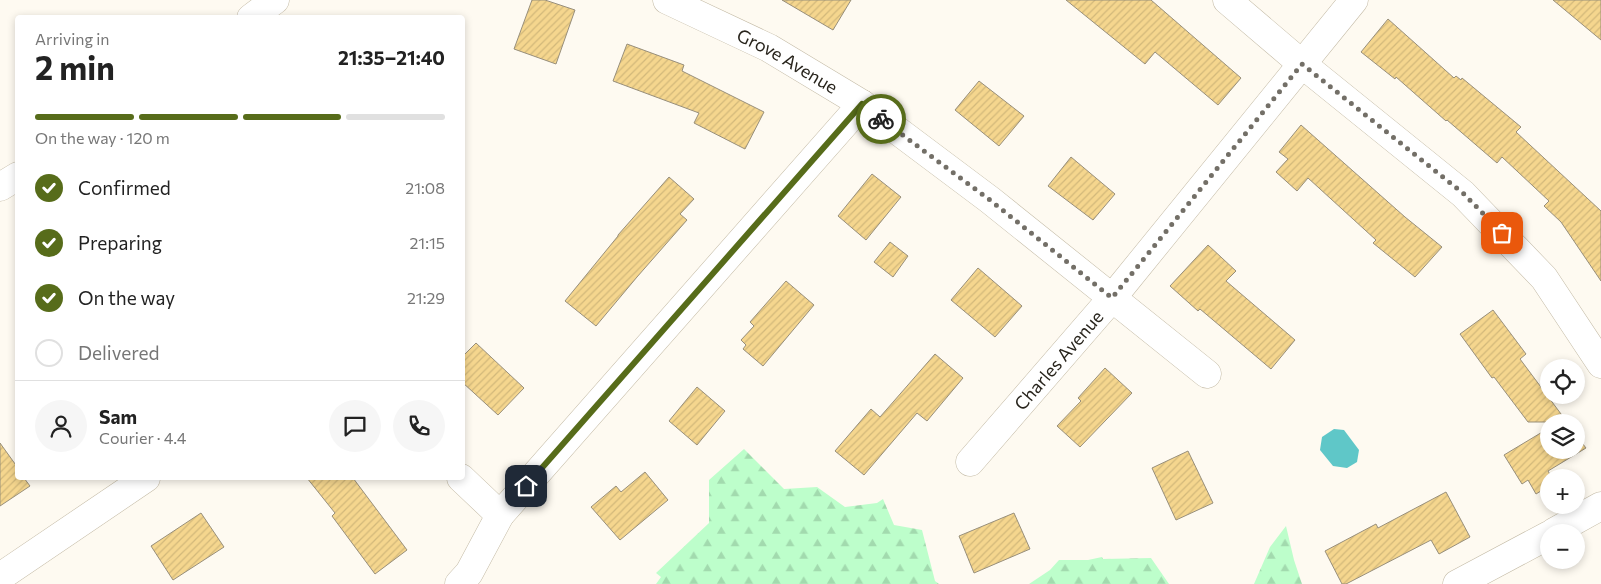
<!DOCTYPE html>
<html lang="en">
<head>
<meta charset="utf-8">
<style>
	body { margin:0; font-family:Commissioner,sans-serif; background:#f6f6f6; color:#222; height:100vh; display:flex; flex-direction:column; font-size:19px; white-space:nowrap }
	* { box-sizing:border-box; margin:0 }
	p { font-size:16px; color:#767676 }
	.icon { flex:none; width:28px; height:28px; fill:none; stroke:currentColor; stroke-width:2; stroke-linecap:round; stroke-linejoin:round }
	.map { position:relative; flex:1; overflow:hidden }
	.panel { position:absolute; left:15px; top:15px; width:450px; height:465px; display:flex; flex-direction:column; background:#fff; border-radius:5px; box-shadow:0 2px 8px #0003 }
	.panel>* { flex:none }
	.buttons { position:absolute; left:1540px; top:359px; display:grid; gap:10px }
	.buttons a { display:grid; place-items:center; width:45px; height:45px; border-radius:50%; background:#fff; box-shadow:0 2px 8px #0003; font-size:25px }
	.pin { position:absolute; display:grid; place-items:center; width:42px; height:42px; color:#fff; margin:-21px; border-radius:10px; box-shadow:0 2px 8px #0006 }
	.courier { position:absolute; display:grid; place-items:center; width:50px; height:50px; margin:-25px; border:4px solid #576c1a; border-radius:50%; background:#fff; color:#222; box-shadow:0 1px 6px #0007 }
	.headline em { font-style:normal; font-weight:700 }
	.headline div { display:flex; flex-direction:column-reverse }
	.headline { display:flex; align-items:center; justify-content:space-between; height:85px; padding:0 20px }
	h1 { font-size:32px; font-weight:700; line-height:38px }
	.bar { display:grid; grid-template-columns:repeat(4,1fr); gap:8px 5px; align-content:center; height:60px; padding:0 20px }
	.bar i { height:6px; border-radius:4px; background:#e0e0e0 }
	.bar .current { background:#576c1a }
	.bar p { grid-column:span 4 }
	.line { display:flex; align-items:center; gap:12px; padding:0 20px; border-top:1px solid #e0e0e0 }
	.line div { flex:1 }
	.round { display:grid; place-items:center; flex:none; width:52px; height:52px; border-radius:26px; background:#f6f6f6 }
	ol { padding:0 20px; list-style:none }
	li { display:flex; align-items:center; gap:15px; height:55px }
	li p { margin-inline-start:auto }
	li .icon { padding:5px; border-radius:50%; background:#576c1a; color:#fff; stroke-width:4 }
	li:last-child { color:#767676 }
	li i { width:28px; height:28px; border:2px solid #e0e0e0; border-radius:50% }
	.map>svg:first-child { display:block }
</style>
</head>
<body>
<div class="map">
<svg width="1601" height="584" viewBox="0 0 1601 584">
	<defs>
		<pattern id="forest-firs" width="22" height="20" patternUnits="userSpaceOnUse" patternTransform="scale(1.25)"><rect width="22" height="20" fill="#bdfecb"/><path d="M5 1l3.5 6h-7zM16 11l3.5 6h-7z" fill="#a2daae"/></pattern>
		<pattern id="building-hatch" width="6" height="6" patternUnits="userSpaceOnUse" patternTransform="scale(1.25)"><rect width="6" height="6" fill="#f5d68e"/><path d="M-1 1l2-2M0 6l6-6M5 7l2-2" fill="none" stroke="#d2b87a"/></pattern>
	</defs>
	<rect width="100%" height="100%" fill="#fefaf1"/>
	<path fill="url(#forest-firs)" d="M 744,449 L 784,489 L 817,487 L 845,507 L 877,503 L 883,499 L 894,525 L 922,530 L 935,581 L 939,584 L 656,584 L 661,577 L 656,573 L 709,523 L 709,480 Z
		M 1286,526 L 1294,560 L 1302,584 L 1254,584 L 1270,547 Z
		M 1102,557 L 1103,559 L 1151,558 L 1169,584 L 1029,584 L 1050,570 L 1059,560 L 1088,560 Z"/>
	<path fill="#5fc7c8" d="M 1334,429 L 1344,430 L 1359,450 L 1357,462 L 1347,468 L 1333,466 L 1320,450 L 1322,437 Z"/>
	<path fill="url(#building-hatch)" stroke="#988f7b" d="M 532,0 L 545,0 L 575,10 L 556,64 L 514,49 Z
		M 782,0 L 851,0 L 833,30 Z
		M 1066,0 L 1151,0 L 1241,78 L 1218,105 L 1155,52 L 1145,64 Z
		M 1553,0 L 1601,0 L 1601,40 Z
		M 1388,19 L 1454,78 L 1456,76 L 1461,80 L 1462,78 L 1521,127 L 1516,132 L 1601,211 L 1601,281 L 1561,222 L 1544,206 L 1549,201 L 1502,157 L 1497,163 L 1447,120 L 1446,121 L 1396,77 L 1395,79 L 1361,52 Z
		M 627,44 L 684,65 L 682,71 L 764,112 L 745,149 L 694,123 L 699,113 L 613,81 Z
		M 979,81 L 1024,116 L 999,146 L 955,110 Z
		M 1301,125 L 1405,217 L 1442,247 L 1415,277 L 1373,243 L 1376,240 L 1308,178 L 1297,191 L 1276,172 L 1288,159 L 1279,152 Z
		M 1071,157 L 1115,194 L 1093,220 L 1048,186 Z
		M 872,174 L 901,197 L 866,240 L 838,216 Z
		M 669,177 L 694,199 L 680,214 L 687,220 L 637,277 L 596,326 L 565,301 L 618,236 L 618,235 Z
		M 890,242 L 908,256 L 893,277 L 874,262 Z
		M 1208,245 L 1236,271 L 1226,281 L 1295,340 L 1271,369 L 1200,309 L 1198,311 L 1170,286 Z
		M 978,268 L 1022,306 L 995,337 L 951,300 Z
		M 786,281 L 814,305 L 763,366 L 743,349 L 746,345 L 741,340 L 754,326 L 750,322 Z
		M 1493,310 L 1526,354 L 1520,359 L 1567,422 L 1528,422 L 1494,377 L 1492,378 L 1460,334 Z
		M 476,343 L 524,388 L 498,415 L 462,382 L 462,357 Z
		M 935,354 L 963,378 L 927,421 L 917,413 L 864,475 L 835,451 L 871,409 L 880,417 Z
		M 1105,368 L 1132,393 L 1080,447 L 1057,426 L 1081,401 L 1078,398 Z
		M 697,387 L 725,411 L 697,445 L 669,421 Z
		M 1549,428 L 1549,450 L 1576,450 L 1576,435 L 1586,448 L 1548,471 L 1552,478 L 1549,478 L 1549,486 L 1536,494 L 1528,480 L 1522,484 L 1504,455 Z
		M 0,443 L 18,468 L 18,478 L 24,478 L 30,486 L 0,506 Z
		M 1188,451 L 1213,503 L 1176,520 L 1152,468 Z
		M 645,472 L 668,500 L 620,540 L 591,507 L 616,486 L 621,492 Z
		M 307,478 L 353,478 L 407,550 L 375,574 L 332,516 L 335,513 Z
		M 1446,492 L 1470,537 L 1439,554 L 1431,540 L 1346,584 L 1342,584 L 1325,551 L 1376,524 L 1378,528 Z
		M 201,513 L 224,547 L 173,580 L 151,546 Z
		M 1014,513 L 1030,549 L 974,573 L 959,536 Z"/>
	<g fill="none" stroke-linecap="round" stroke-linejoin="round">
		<g stroke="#c3baa5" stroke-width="29">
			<g id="minor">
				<path id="s1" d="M 667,0 L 769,48 L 862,104 L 990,200 L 1207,374"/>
				<path d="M 1227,0 L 1302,64 L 1463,194 L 1544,278 L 1601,364"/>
				<path d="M 251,18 L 275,0"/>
				<path d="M 0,187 L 18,176"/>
				<path id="s2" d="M 970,462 L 1112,298 L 1354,0"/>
				<path d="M 461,478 L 500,515 L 862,104"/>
				<path d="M 1554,532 L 1601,506"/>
				<path d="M 0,577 L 146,478"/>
				<path d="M 459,584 L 469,573 L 500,515"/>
				<path d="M 1457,584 L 1549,535"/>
			</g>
		</g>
		<use href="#minor" stroke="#fff" stroke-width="28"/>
	</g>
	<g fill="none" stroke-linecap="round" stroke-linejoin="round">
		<path stroke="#736f67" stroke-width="5" stroke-dasharray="0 9" d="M 881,119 L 990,200 L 1112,298 L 1302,64 L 1464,194 L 1502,233"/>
		<path stroke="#576c1a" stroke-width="6" d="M 526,486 L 862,104 L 881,119"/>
	</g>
	<g text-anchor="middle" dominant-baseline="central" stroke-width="4" stroke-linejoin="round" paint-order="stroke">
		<g font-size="18" fill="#28241c" stroke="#fff">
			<text stroke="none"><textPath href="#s1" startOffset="135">Grove Avenue</textPath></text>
			<text stroke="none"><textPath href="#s2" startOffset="135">Charles Avenue</textPath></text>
		</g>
	</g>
</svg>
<div class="buttons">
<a><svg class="icon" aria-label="locate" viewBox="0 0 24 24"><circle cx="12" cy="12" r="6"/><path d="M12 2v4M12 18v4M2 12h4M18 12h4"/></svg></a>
<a><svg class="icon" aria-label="layers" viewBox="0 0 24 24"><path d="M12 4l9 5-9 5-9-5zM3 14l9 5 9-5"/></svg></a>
<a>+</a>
<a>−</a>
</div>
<div class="pin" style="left:1502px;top:233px;background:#ea580c"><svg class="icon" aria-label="bag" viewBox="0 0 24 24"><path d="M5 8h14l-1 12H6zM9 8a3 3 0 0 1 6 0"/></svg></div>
<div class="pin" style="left:526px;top:486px;background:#1f2937"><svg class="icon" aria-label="home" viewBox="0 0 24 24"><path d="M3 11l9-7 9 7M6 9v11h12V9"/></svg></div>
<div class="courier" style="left:881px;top:119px"><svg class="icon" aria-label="bike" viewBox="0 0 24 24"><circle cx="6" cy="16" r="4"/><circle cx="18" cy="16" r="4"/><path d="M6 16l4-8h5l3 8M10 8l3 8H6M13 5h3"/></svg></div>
<section class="panel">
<div class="headline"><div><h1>2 min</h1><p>Arriving in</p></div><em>21:35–21:40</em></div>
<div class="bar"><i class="current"></i><i class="current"></i><i class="current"></i><i></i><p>On the way · 120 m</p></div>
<ol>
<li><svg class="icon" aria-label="check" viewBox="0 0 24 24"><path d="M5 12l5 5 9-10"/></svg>Confirmed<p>21:08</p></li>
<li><svg class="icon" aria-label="check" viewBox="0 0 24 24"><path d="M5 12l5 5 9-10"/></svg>Preparing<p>21:15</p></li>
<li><svg class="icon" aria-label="check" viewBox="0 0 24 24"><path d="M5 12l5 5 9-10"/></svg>On the way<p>21:29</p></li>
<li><i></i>Delivered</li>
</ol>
<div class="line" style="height:90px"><a class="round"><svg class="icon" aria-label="person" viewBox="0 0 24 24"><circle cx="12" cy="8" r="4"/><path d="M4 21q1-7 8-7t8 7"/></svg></a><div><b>Sam</b><p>Courier · 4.4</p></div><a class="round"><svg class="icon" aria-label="chat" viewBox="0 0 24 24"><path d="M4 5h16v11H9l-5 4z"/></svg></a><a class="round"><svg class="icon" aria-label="phone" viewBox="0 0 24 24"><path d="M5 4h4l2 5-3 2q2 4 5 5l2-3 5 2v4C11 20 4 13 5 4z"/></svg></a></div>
</section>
</div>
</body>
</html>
